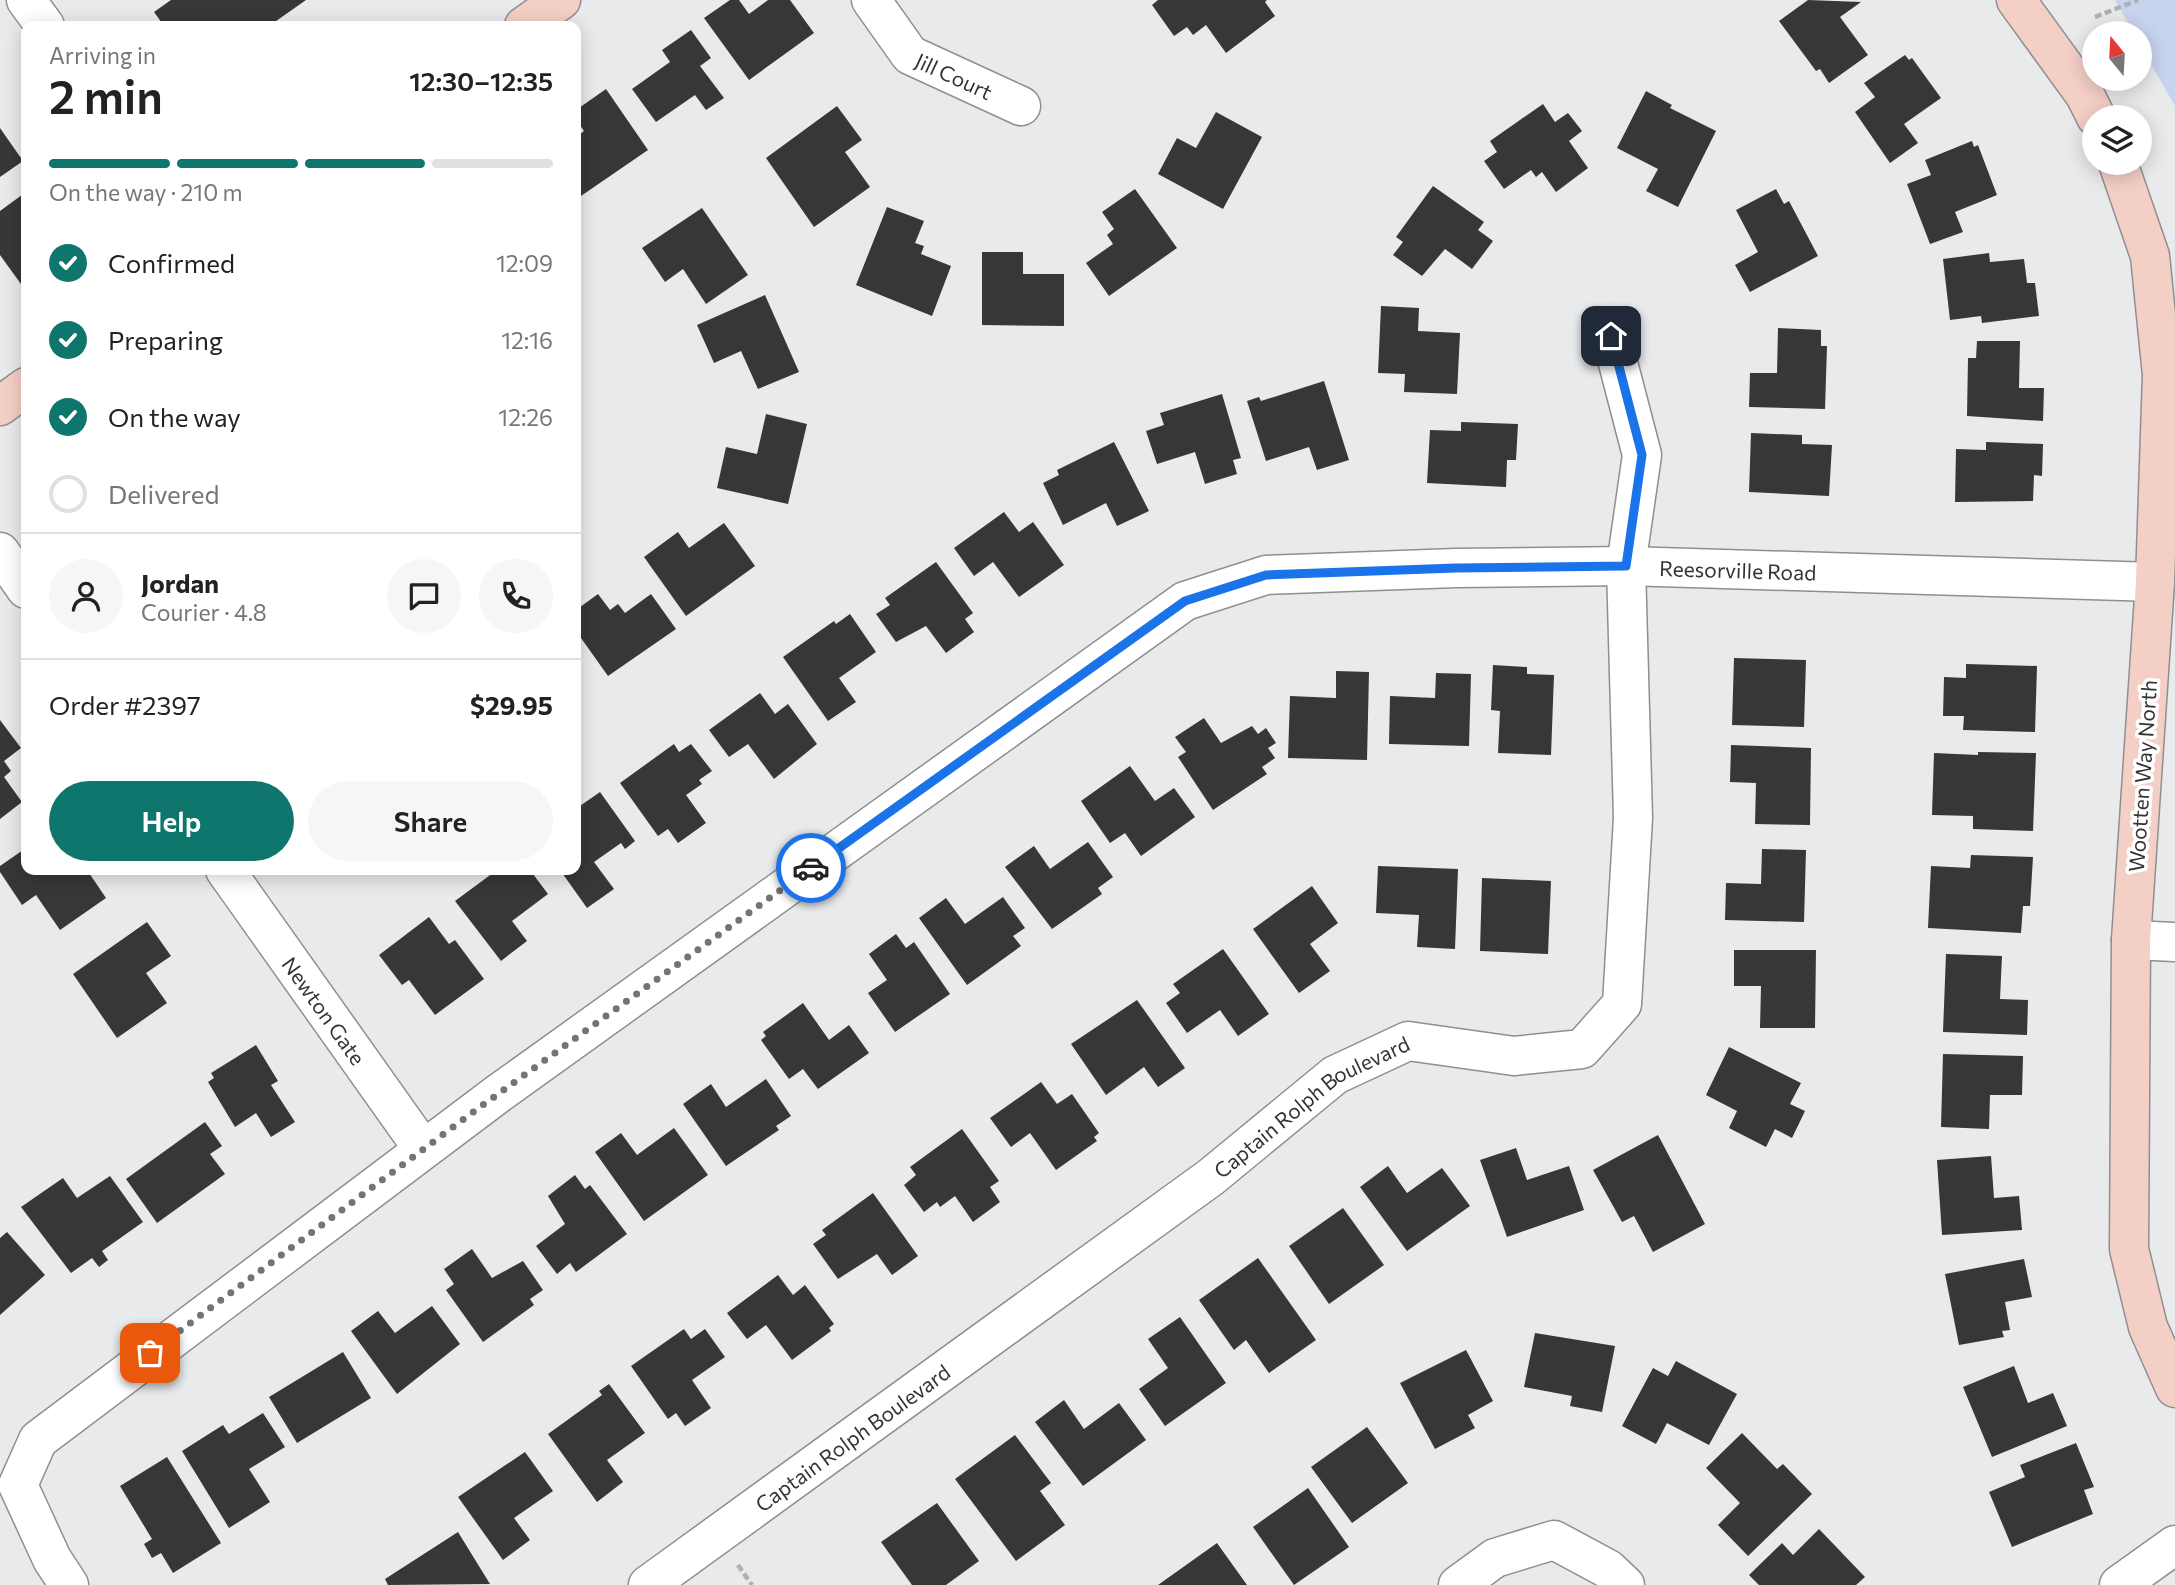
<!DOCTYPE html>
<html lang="en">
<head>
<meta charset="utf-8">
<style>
	body { margin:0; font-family:Commissioner,sans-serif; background:#f6f6f6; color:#222; height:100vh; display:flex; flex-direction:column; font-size:26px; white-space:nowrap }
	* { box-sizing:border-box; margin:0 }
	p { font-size:23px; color:#767676 }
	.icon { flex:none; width:38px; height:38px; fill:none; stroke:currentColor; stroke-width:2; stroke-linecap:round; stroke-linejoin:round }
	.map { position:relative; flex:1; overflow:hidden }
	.panel { position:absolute; left:21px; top:21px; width:560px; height:854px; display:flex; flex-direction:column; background:#fff; border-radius:14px; box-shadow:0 4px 18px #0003 }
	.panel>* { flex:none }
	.needle { width:46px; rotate:342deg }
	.buttons { position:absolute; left:2082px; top:21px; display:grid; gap:14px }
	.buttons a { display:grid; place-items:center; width:70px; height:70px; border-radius:50%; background:#fff; box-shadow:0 4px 18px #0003; font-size:35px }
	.pin { position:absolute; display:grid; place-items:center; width:60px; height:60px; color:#fff; margin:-30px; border-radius:14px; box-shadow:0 4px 10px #0006 }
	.courier { position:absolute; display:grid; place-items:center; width:70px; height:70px; margin:-35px; border:5px solid #1a73e8; border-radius:50%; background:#fff; color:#222; box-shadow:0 2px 9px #0007 }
	.headline em { font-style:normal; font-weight:600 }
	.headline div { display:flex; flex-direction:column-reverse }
	.headline { display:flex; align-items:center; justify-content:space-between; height:119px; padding:0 28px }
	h1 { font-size:46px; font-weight:600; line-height:52px }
	.bar { display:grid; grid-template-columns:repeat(4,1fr); gap:10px 7px; align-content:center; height:84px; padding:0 28px }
	.bar i { height:9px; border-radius:5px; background:#e0e0e0 }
	.bar .active { background:#0f766e }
	.bar p { grid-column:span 4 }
	.line { display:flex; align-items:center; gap:18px; padding:0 28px; border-top:2px solid #e0e0e0 }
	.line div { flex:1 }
	.round { display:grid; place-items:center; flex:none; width:74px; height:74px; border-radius:37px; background:#f6f6f6 }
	ol { padding:0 28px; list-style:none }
	li { display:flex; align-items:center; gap:21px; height:77px }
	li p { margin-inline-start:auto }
	li .icon { padding:7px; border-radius:50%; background:#0f766e; color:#fff; stroke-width:4 }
	li:last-child { color:#767676 }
	li i { width:38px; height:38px; border:4px solid #e0e0e0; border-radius:50% }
	.action { display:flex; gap:14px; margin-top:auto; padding:14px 28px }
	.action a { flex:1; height:80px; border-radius:42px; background:#0f766e; color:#fff; font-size:28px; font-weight:600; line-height:80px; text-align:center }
	.action a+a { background:#f6f6f6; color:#222 }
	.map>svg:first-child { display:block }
</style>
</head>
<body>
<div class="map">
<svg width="2175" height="1585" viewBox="0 0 2175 1585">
	<rect width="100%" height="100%" fill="#e9eaec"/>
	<path fill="#c8d3ed" d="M 2115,0 L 2175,0 L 2175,106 L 2140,45 L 2140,33 L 2134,33 Z"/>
	<path fill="#373739" d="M 171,0 L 306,0 L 269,26 L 164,26 L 154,12 Z
		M 730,0 L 739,0 L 749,14 L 768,0 L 790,0 L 814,33 L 749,80 L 704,18 Z
		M 1158,0 L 1267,0 L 1265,2 L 1275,16 L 1226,53 L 1206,25 L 1193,35 L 1187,27 L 1174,36 L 1152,5 Z
		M 1808,0 L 1861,2 L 1840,17 L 1868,55 L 1829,83 L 1820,69 L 1816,71 L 1779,21 Z
		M 691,30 L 711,58 L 700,66 L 724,98 L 706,110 L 695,95 L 656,122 L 632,89 L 670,62 L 662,50 Z
		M 1905,55 L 1909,60 L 1912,58 L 1941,98 L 1904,124 L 1918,143 L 1890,163 L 1855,112 L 1875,97 L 1864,83 Z
		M 606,89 L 648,150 L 578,198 L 576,137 L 584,131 L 576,119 L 576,110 Z
		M 1646,91 L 1672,105 L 1670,108 L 1716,131 L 1678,207 L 1646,191 L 1658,169 L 1617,148 Z
		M 1543,104 L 1555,122 L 1568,113 L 1582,131 L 1569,141 L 1588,168 L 1556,192 L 1542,172 L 1536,177 L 1531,170 L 1504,189 L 1484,161 L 1497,152 L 1490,141 Z
		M 837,106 L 862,140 L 845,152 L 870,187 L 814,227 L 766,158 Z
		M 1216,112 L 1262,137 L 1223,209 L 1158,174 L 1177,138 L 1196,148 Z
		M 0,128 L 23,161 L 0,177 Z
		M 1972,141 L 1974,147 L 1978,145 L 1997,195 L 1955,212 L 1963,232 L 1930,244 L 1907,184 L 1931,175 L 1925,160 Z
		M 1433,186 L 1484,222 L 1478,230 L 1493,241 L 1472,269 L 1445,249 L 1422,276 L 1393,255 L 1403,242 L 1396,237 Z
		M 1135,189 L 1177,248 L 1109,296 L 1086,263 L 1113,244 L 1107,235 L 1114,229 L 1102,212 Z
		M 1776,189 L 1784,204 L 1789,201 L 1818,256 L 1750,292 L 1735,265 L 1758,252 L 1736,210 Z
		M 26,192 L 26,291 L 0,255 L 0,211 Z
		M 887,207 L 924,221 L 915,243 L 924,246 L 921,254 L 951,266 L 932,316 L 856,285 Z
		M 702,208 L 748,275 L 706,304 L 683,269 L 665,282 L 642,248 Z
		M 982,252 L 1023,252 L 1023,274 L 1064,274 L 1064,326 L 982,325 Z
		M 1989,253 L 1990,262 L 2024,259 L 2027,283 L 2035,283 L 2039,316 L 1982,323 L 1981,316 L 1950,320 L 1943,259 Z
		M 765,295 L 799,372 L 758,389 L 741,351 L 714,363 L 697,325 Z
		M 1381,306 L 1419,308 L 1418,331 L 1460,333 L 1457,394 L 1404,392 L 1405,374 L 1378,373 Z
		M 1778,328 L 1821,330 L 1821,346 L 1827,346 L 1825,409 L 1749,407 L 1750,373 L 1777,373 Z
		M 1977,341 L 2020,341 L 2019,388 L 2044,388 L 2043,421 L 1967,416 L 1968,358 L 1976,358 Z
		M 1324,381 L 1349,460 L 1317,470 L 1309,447 L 1266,461 L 1247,401 L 1259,397 L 1261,401 Z
		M 1222,394 L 1241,458 L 1233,460 L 1237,474 L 1205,484 L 1195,452 L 1157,464 L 1146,431 L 1164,425 L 1160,413 Z
		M 766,414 L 807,424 L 788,504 L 717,488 L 726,447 L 757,454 Z
		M 1461,422 L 1518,424 L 1516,460 L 1507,460 L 1506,487 L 1427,483 L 1430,430 L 1461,431 Z
		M 1751,433 L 1802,435 L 1802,444 L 1832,445 L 1829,496 L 1749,492 Z
		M 1114,442 L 1149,511 L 1117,526 L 1106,503 L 1063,525 L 1043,483 L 1059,475 L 1057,470 Z
		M 1986,442 L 2043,444 L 2042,476 L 2034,475 L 2033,501 L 1955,502 L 1956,449 L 1986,450 Z
		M 1004,512 L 1019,532 L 1033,522 L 1064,565 L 1019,597 L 993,562 L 974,576 L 954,548 Z
		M 724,523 L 755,566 L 686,616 L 644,557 L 678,532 L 689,548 Z
		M 936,562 L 973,613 L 965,619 L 974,632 L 946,653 L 926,626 L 896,642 L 876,614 L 890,605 L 885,598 Z
		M 598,594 L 610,610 L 618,604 L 625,613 L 651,594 L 676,629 L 608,676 L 576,631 L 576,610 Z
		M 850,614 L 876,652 L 839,678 L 856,702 L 828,721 L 783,657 L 834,621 L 836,624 Z
		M 1734,658 L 1806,660 L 1804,727 L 1732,725 Z
		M 1966,664 L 2037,666 L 2035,732 L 1963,730 L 1964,716 L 1943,716 L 1944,677 L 1966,678 Z
		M 1493,665 L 1527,667 L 1527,674 L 1554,675 L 1551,755 L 1498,753 L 1500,711 L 1491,710 Z
		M 1336,671 L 1369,672 L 1367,760 L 1288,758 L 1290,696 L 1336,698 Z
		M 1436,673 L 1471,674 L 1469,746 L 1389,744 L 1390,696 L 1435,698 Z
		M 760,693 L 775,714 L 788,704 L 817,744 L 774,779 L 748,744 L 729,757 L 709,730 Z
		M 1204,718 L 1221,743 L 1252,726 L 1258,734 L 1266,728 L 1276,743 L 1268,748 L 1275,758 L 1262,767 L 1267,774 L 1213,810 L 1178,757 L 1186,752 L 1175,737 Z
		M 0,720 L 21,748 L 4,761 L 11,771 L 4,777 L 22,802 L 0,819 Z
		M 674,744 L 679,752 L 691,744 L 712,771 L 699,780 L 702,784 L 686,795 L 706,823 L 678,843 L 668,829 L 658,836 L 620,783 Z
		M 1731,745 L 1811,748 L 1810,825 L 1755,824 L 1756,783 L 1730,782 Z
		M 1978,752 L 2036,753 L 2033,831 L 1973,829 L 1973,816 L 1932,815 L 1934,753 L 1978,755 Z
		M 1130,766 L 1155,801 L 1174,788 L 1195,817 L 1141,856 L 1125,833 L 1110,843 L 1081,801 Z
		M 600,792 L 635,841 L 625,849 L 621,843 L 594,862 L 614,889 L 587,908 L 560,870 L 576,870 L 576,816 L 581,812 L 577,808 Z
		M 1088,842 L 1113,877 L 1098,888 L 1102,894 L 1052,929 L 1005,867 L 1034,846 L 1050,869 Z
		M 26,848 L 26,870 L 87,870 L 106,898 L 60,930 L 36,895 L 22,905 L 0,872 L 0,866 Z
		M 1762,849 L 1806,850 L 1804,922 L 1725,920 L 1726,883 L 1761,884 Z
		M 1971,855 L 2033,857 L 2030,906 L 2023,906 L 2021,933 L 1928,928 L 1931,866 L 1970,868 Z
		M 1378,866 L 1458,869 L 1455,949 L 1417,947 L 1419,915 L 1376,913 Z
		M 497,870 L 530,870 L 548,894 L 512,921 L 527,941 L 501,961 L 455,901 Z
		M 1482,878 L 1551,881 L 1548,954 L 1480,951 Z
		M 1312,886 L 1338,923 L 1310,944 L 1330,971 L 1299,993 L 1253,929 Z
		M 1003,897 L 1025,928 L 1013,936 L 1021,946 L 967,985 L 919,918 L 946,898 L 965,924 Z
		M 429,917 L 449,944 L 455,940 L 484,979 L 435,1015 L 409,980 L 402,985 L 379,955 Z
		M 147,922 L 171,956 L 146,973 L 167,1003 L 117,1038 L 73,974 Z
		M 896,934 L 906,948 L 914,942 L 950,994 L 895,1032 L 868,993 L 887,980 L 869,954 Z
		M 1223,949 L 1269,1014 L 1238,1036 L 1220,1010 L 1187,1033 L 1166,1003 L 1180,993 L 1173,984 Z
		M 1734,950 L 1816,950 L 1815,1028 L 1760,1028 L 1761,986 L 1734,986 Z
		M 1946,954 L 2002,956 L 2000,999 L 2028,1000 L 2027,1035 L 1943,1032 Z
		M 1137,1000 L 1185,1068 L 1158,1087 L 1144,1067 L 1106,1095 L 1071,1044 Z
		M 803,1003 L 829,1040 L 849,1025 L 869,1053 L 818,1089 L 803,1069 L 789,1079 L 761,1040 L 766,1036 L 763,1032 Z
		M 256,1045 L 278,1081 L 271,1085 L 295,1122 L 271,1137 L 256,1113 L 235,1127 L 208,1082 L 214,1078 L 211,1073 Z
		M 1729,1047 L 1801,1083 L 1790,1104 L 1805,1111 L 1792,1138 L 1775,1129 L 1766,1147 L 1729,1128 L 1737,1111 L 1706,1095 Z
		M 1943,1054 L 2023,1056 L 2022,1095 L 1990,1095 L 1989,1129 L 1941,1127 Z
		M 766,1079 L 791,1116 L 776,1126 L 779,1130 L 726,1166 L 683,1104 L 711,1084 L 726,1107 Z
		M 1041,1082 L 1057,1104 L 1072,1094 L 1099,1133 L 1094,1137 L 1097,1141 L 1056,1170 L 1030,1133 L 1011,1147 L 990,1118 Z
		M 205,1122 L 222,1146 L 210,1154 L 225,1174 L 157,1223 L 126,1179 Z
		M 674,1128 L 708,1175 L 644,1221 L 595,1152 L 621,1133 L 637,1155 Z
		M 962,1129 L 999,1181 L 990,1187 L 1000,1202 L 973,1222 L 955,1196 L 940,1207 L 937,1202 L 924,1212 L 904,1185 L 916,1175 L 910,1167 Z
		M 1658,1135 L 1705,1224 L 1653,1252 L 1634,1216 L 1622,1222 L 1593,1170 Z
		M 1516,1148 L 1527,1180 L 1569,1166 L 1584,1210 L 1507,1237 L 1480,1160 Z
		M 1991,1156 L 1994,1198 L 2019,1196 L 2022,1230 L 1942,1235 L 1937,1160 Z
		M 1388,1166 L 1407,1193 L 1442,1168 L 1470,1206 L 1407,1251 L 1360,1187 Z
		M 575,1175 L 585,1189 L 590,1185 L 627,1234 L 576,1272 L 570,1263 L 557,1274 L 536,1246 L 565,1224 L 548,1196 Z
		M 110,1176 L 143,1222 L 102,1251 L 108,1260 L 99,1267 L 92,1258 L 71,1273 L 21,1207 L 63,1178 L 77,1198 Z
		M 873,1193 L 918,1256 L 892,1275 L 877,1254 L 838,1279 L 813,1244 L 826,1235 L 822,1230 Z
		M 1343,1208 L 1384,1265 L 1329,1304 L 1289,1246 Z
		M 7,1232 L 45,1275 L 0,1315 L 0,1238 Z
		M 472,1249 L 492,1278 L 523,1261 L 543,1290 L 530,1299 L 534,1305 L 483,1342 L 446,1290 L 454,1284 L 444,1269 Z
		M 1258,1258 L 1316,1340 L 1269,1373 L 1246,1340 L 1234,1350 L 1199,1300 Z
		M 2024,1259 L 2032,1297 L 2005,1302 L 2010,1330 L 2002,1331 L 2004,1337 L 1959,1345 L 1945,1274 Z
		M 778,1275 L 793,1295 L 805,1285 L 834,1324 L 829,1328 L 831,1331 L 792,1360 L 766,1325 L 747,1339 L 727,1313 Z
		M 432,1306 L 460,1344 L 397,1394 L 351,1331 L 378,1311 L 395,1333 Z
		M 1180,1317 L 1226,1383 L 1165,1426 L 1139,1389 L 1168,1368 L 1148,1339 Z
		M 684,1329 L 691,1339 L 705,1329 L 725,1357 L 692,1380 L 711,1408 L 685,1426 L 676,1413 L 668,1419 L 631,1366 Z
		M 1535,1333 L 1615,1346 L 1602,1412 L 1570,1406 L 1572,1396 L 1524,1387 Z
		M 1466,1350 L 1493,1401 L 1468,1415 L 1475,1428 L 1435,1449 L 1400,1383 Z
		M 343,1352 L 371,1398 L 297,1443 L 269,1397 Z
		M 1676,1361 L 1737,1394 L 1709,1445 L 1667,1423 L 1656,1444 L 1622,1426 L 1653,1368 L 1668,1376 Z
		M 2014,1366 L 2028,1403 L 2053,1393 L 2067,1426 L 1992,1457 L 1963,1387 Z
		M 609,1384 L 645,1433 L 607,1460 L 623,1482 L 597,1502 L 548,1434 L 602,1395 L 599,1391 Z
		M 1064,1400 L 1084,1429 L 1119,1403 L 1146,1440 L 1083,1486 L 1035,1422 Z
		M 263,1413 L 285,1447 L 249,1469 L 270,1502 L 229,1528 L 182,1451 L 223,1425 L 229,1434 Z
		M 1367,1427 L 1408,1483 L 1352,1523 L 1311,1467 Z
		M 1742,1433 L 1777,1469 L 1783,1464 L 1812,1494 L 1748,1556 L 1718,1525 L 1740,1503 L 1706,1468 Z
		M 1015,1435 L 1051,1483 L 1040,1491 L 1065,1525 L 1016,1561 L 955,1479 Z
		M 2076,1443 L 2094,1487 L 2084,1490 L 2093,1514 L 2012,1547 L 1989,1492 L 2025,1477 L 2020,1465 Z
		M 525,1452 L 553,1491 L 514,1518 L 530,1540 L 503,1560 L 458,1497 Z
		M 167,1457 L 221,1543 L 173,1573 L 161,1553 L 152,1558 L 144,1544 L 152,1539 L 120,1486 Z
		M 1308,1488 L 1349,1547 L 1294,1585 L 1253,1527 Z
		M 937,1503 L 979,1561 L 946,1585 L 912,1585 L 881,1542 Z
		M 1819,1529 L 1865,1577 L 1856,1585 L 1759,1585 L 1749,1575 L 1782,1543 L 1793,1555 Z
		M 458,1532 L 490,1584 L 388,1585 L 385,1579 Z
		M 1217,1543 L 1247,1585 L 1158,1585 Z"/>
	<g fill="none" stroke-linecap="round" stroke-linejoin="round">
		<g stroke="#8f8f91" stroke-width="41">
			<g id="street">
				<path d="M 26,0 L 45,26"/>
				<path id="s1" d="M 871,0 L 910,55 L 1021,106"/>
				<path d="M 0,552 L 26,589"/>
				<path id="s2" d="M 225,870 L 423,1149"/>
				<path d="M 2131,940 L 2175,942"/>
				<path id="s3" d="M 69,1585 L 52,1559 L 18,1485 L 38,1440 L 499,1093 L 1185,601 L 1266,575 L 1456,568 L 1626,566 L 2155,582"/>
				<path id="s4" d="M 648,1585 L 1211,1177 L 1335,1075 L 1408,1041 L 1514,1056 L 1582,1049 L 1622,1004 L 1633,818 L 1626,566 L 1642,455 L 1611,336"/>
				<path d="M 1458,1585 L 1495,1558 L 1554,1540 L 1608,1569 L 1625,1585"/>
				<path d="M 2119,1585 L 2175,1545"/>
			</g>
		</g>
		<g stroke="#8f8f91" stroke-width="41">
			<path id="secondary" d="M 2016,0 L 2085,95 L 2096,117
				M 524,26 L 561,0
				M 2118,163 L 2150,256 L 2162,375 L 2155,582 L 2131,940 L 2129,1249 L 2148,1327 L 2175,1388
				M 0,406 L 26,387"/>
		</g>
		<path stroke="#afb0b1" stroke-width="4.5" stroke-dasharray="7 3.5" stroke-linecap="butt" d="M 2095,17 L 2138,0
			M 738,1565 L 752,1585"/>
		<use href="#street" stroke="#fff" stroke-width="38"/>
		<use href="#secondary" stroke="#f4cfc6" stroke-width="38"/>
	</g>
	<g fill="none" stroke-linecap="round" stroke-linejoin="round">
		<path stroke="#737474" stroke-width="7" stroke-dasharray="0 12.6" d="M 150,1353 L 480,1107 L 811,868"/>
		<path stroke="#1a73e8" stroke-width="9" d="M 811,868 L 1185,601 L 1266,575 L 1456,568 L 1626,566 L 1642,455 L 1611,336"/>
	</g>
	<g text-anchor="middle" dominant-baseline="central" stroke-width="7" stroke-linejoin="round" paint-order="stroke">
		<g font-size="21" fill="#333434" stroke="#fff">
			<text stroke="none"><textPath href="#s1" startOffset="116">Jill Court</textPath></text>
			<text stroke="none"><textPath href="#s3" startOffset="2140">Reesorville Road</textPath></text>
			<text transform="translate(2142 776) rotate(-86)">Wootten Way North</text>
			<text stroke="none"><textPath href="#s2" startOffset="172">Newton Gate</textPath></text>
			<text stroke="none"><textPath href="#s4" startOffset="819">Captain Rolph Boulevard</textPath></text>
			<text stroke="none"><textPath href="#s4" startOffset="252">Captain Rolph Boulevard</textPath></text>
		</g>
	</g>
</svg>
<div class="buttons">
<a><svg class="needle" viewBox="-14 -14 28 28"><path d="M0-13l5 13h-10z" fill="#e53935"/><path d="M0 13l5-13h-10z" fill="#767676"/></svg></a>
<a><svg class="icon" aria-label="layers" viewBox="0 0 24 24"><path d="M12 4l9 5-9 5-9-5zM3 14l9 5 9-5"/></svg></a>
</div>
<div class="pin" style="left:150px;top:1353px;background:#ea580c"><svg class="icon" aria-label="bag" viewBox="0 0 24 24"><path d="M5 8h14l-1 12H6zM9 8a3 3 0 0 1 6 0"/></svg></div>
<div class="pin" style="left:1611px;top:336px;background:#1f2937"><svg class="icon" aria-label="home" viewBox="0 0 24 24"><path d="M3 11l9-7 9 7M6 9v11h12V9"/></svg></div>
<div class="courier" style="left:811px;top:868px"><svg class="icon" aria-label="car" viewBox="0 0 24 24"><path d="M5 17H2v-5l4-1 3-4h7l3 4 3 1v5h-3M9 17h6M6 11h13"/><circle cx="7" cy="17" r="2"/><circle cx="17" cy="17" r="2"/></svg></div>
<section class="panel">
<div class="headline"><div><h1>2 min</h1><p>Arriving in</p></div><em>12:30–12:35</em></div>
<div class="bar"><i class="active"></i><i class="active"></i><i class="active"></i><i></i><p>On the way · 210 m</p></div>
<ol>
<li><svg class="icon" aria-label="check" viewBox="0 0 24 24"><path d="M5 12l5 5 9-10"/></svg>Confirmed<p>12:09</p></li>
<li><svg class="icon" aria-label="check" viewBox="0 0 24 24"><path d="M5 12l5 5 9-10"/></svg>Preparing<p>12:16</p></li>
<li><svg class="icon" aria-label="check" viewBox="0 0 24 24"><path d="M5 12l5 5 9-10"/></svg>On the way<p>12:26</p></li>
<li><i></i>Delivered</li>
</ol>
<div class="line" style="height:126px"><a class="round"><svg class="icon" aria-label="person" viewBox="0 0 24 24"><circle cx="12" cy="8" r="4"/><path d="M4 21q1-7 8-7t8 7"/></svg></a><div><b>Jordan</b><p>Courier · 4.8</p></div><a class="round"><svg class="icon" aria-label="chat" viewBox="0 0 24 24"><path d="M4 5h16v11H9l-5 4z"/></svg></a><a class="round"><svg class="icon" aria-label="phone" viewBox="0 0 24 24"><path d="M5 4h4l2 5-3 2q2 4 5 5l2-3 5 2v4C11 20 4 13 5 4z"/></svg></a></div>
<div class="line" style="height:91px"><div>Order #2397</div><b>$29.95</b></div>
<div class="action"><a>Help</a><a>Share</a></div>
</section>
</div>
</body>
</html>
